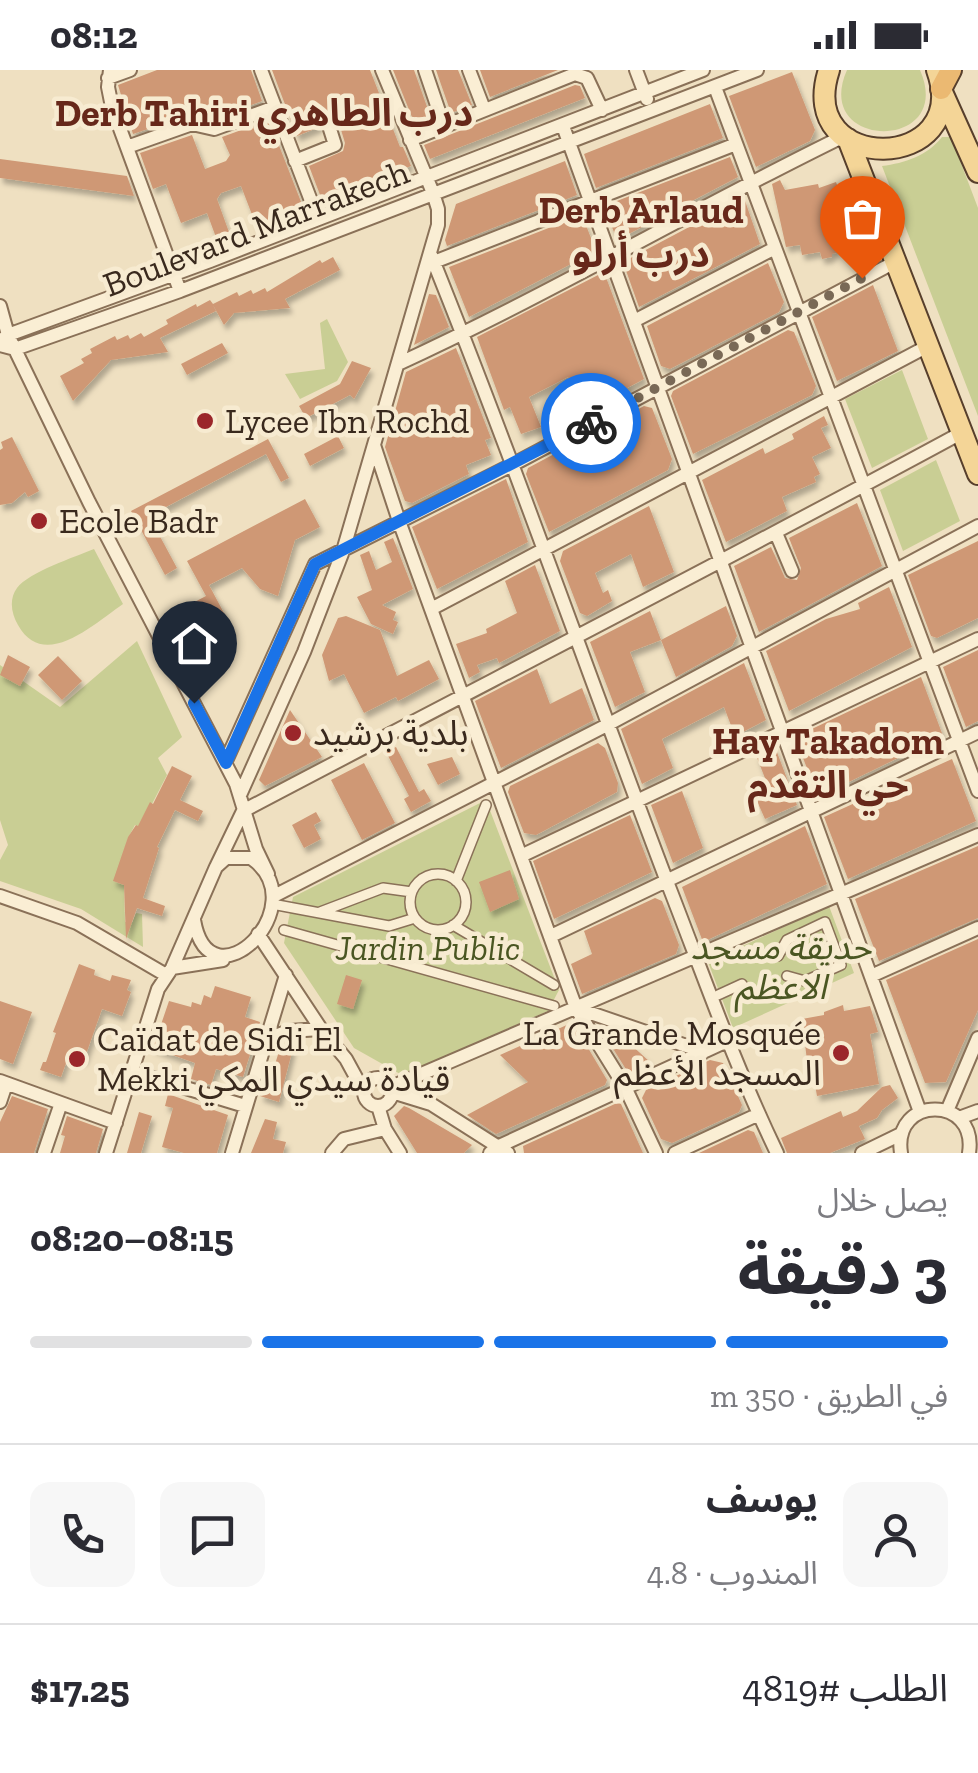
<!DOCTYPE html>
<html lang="ar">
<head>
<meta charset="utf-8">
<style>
	body { margin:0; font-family:"Zilla Slab","Noto Sans Arabic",serif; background:#f7f7f7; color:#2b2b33; direction:rtl; height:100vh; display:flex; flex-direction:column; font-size:38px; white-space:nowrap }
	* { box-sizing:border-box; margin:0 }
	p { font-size:32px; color:#7c7c81 }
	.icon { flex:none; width:55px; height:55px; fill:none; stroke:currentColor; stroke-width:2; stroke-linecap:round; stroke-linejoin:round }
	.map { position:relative; height:1083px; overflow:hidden; direction:ltr }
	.side { display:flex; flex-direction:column; background:#fff; flex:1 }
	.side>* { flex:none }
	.pin { position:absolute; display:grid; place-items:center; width:85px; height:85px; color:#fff; margin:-102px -42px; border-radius:50% 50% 50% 0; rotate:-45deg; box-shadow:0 0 10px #0007 }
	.pin .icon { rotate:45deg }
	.courier { position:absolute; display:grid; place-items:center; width:100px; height:100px; margin:-50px; border:8px solid #1a73e8; border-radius:50%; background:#fff; color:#222; box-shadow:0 2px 12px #0007 }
	.head em { font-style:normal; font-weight:700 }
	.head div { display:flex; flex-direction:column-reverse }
	.head { display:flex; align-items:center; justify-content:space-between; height:170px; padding:0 30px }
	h1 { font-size:65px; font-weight:700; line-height:75px }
	.bar { display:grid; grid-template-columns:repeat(4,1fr); gap:15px 10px; align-content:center; height:120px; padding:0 30px }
	.bar i { height:12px; border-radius:8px; background:#e1e1e2 }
	.bar .selected { background:#1a73e8 }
	.bar p { grid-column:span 4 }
	.line { display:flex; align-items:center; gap:25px; padding:0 30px; border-top:2px solid #e1e1e2 }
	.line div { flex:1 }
	.round { display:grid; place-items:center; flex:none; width:105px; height:105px; border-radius:20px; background:#f7f7f7 }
	.status { display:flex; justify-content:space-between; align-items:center; height:70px; padding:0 50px; background:#fff; direction:ltr }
	.status svg { height:28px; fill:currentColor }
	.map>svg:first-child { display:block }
</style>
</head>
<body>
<div class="status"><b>08:12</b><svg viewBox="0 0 49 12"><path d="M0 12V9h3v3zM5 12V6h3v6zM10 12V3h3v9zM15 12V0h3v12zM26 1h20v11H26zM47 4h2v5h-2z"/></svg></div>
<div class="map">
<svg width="978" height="1083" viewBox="0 0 978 1083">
	<defs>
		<filter id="shadow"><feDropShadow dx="3" dy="5.5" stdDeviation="2.5" flood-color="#0004"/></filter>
	</defs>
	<rect width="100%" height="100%" fill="#efe0c1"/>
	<path fill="#c9ce94" d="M 847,0 L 920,0 C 956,82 811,81 847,0 Z
		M 942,67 L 951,67 L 978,138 L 978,346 L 882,96 C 905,93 927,86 942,67 Z
		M 327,249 L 348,292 L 337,311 L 300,329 L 285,304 L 325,299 L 320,253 Z
		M 902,300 L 928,369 L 872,398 L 845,329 Z
		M 936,390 L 960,451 L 903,481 L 880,420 Z
		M 94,479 L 123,534 C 95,553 44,602 18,555 C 11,543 9,529 17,518 C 29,502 75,487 94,479 Z
		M 137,571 L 182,667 L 158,688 L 167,705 L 140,757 L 135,755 L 128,768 L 114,811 L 124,815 L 125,852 L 132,853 L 136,843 L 142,844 L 143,877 L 81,839 L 0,811 L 0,790 L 8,775 L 0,750 L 0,595 L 60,637 Z
		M 486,730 L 559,920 L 548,941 L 402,1005 L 354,978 L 284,873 L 293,827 Z
		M 829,836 L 854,903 L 733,958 L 708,892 Z"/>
	<path fill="#cf9875" filter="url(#shadow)" d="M 157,0 L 251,0 L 262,31 L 216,48 L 213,42 L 202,46 L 189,45 L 133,64 L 118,15 Z
		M 272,0 L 370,0 L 400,77 L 403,77 L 411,96 L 322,130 L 309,96 L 343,81 L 345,73 L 339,53 L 327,46 L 321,50 L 319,57 L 297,66 Z
		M 393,0 L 414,0 L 432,51 L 416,57 Z
		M 436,0 L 458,0 L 472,35 L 451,43 Z
		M 480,0 L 558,0 L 490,27 Z
		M 792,2 L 815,60 L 810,71 L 756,97 L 729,26 Z
		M 575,15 L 580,16 L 585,28 L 430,89 L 424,75 Z
		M 710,34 L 723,68 L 596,118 L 584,84 Z
		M 269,50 L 303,137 L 256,155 L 241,116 L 221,123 L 217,129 L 230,165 L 217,170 L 207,143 L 181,153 L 166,114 L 153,119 L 140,83 L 192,65 L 205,99 L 226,91 L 230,85 L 222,67 Z
		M 730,87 L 738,107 L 617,170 L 604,136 Z
		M 0,89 L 127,106 L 134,126 L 0,108 Z
		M 565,91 L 577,125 L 447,176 L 445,170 L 456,134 Z
		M 780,110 L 785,120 L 818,114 L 819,118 L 836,112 L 843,131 L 833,135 L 846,144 L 854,169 L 835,177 L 836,183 L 832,184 L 832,187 L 822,189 L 820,182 L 802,185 L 800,175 L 786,177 L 772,114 Z
		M 744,128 L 760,174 L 639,237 L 623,192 Z
		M 582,145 L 596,181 L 469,247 L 449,197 Z
		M 333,187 L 340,200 L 285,229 L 290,238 L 234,243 L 224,255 L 213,235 L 216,241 L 160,268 L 168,282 L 111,290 L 73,331 L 60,306 L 84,293 L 81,289 L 92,283 L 90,279 L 115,266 L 117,270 L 128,265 L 130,269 L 141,263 L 144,267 L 168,254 L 166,250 L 196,234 L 197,237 L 210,230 L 213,234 L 237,222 L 239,226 L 251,220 L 253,224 L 265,218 L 267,222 L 320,190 L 322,193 Z
		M 768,193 L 784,232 L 779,242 L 670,299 L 661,296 L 647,256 Z
		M 604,202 L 644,309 L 582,342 L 568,307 L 529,327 L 541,357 L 521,364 L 510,337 L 504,340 L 477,267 Z
		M 873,215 L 898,281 L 837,311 L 812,247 Z
		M 429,224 L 436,225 L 449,257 L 414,275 Z
		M 788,260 L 794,262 L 816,316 L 812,325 L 693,384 L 671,326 L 673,321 Z
		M 222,273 L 228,283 L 187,305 L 181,294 Z
		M 456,278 L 491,368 L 485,370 L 491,385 L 466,395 L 469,404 L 412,433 L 405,431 L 385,377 L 406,302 Z
		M 352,291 L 371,298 L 354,329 L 350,325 L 306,348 L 299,336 L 340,314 Z
		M 644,336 L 652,338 L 672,389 L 668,400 L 549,462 L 526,404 L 528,398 Z
		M 824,346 L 828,355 L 821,358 L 831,378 L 812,387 L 820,404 L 814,407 L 816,412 L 782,427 L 787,441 L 726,472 L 702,410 L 763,378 L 765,384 L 794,369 L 792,364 Z
		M 338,366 L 344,378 L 310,396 L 304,384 Z
		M 12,367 L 39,421 L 28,427 L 25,422 L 12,433 L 0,435 L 0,380 L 3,378 L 1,372 Z
		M 268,369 L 289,408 L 281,412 L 266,384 L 149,446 L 177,498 L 165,505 L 131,441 Z
		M 506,409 L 528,472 L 437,519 L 412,457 Z
		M 305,429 L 320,457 L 295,470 L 278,526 L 260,519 L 242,498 L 209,515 L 233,560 L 210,571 L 203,558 L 195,562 L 183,538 L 206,526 L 187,491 Z
		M 857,433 L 882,496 L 759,562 L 734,496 L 771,477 L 785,508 L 797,510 L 801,498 L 789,468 Z
		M 649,436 L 674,502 L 643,517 L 631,484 L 595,503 L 603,523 L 608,520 L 612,531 L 587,546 L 580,543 L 560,491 L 563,481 Z
		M 393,468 L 413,519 L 382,535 L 396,542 L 393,550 L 398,552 L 393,564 L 371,554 L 357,527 L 372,520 L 360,485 L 369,481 L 376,500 L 392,492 L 384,472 Z
		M 978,471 L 978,548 L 937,568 L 931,566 L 908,505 Z
		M 535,495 L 560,561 L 499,593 L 497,588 L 477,595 L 480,602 L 469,608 L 456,574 L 487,563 L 486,559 L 517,543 L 505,511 Z
		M 889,517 L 912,577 L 789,641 L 766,581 L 826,549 L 860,539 L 858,533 Z
		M 726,536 L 737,566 L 732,576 L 676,607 L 661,570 Z
		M 650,541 L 661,570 L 630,582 L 645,622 L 615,637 L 590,572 Z
		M 346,546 L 380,560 L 397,606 L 429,590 L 439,609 L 398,631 L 396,627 L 364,643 L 344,604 L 329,611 L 322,585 L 338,548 Z
		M 978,580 L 978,651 L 966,657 L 943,597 Z
		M 8,585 L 30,597 L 20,616 L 0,605 Z
		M 58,586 L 82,611 L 62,630 L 38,605 Z
		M 744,593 L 766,650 L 735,666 L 724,637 L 662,669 L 673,698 L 642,714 L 621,659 Z
		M 537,599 L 550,634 L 582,618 L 594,650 L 501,698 L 475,631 Z
		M 921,607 L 943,666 L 818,727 L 795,667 Z
		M 290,640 L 322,687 L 265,716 L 259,710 Z
		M 598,673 L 605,678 L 618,713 L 617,722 L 536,765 L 524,763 L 508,722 L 510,716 Z
		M 396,677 L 419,722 L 424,719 L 431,731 L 411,742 L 404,729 L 409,726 L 386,682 Z
		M 775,677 L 797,735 L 765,749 L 753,722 L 768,716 L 756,685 Z
		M 452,687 L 460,704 L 438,715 L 427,694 Z
		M 952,689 L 976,751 L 848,809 L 824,747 Z
		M 364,693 L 395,753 L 362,770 L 331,710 Z
		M 172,696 L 192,706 L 180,730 L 203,741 L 198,751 L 175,740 L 157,777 L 159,778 L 143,828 L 165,836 L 162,846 L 137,838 L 126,869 L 124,815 L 113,811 L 128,767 L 136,755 L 138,756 L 150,732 L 153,734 Z
		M 682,721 L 703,778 L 673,793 L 651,735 Z
		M 316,742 L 321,751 L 314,755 L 321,769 L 304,778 L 292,755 Z
		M 630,745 L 652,802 L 554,849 L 533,791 Z
		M 805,756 L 827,814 L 703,872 L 682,817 Z
		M 978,776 L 978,848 L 879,891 L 855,829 Z
		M 510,800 L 519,829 L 490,842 L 479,812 Z
		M 655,828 L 662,831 L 679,875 L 676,884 L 582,924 L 571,894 L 592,884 L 584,861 Z
		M 978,869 L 978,940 L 946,1012 L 925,1013 L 886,910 Z
		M 79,894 L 95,900 L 94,905 L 110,911 L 112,905 L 131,910 L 127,920 L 131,922 L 122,946 L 102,939 L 84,990 L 69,985 L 61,1007 L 40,1000 L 43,992 L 46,992 L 56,963 L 53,962 Z
		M 346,905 L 362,910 L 353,939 L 337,934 Z
		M 215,916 L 251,927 L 245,947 L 260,952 L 243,1007 L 216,999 L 211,1015 L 191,1009 L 195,993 L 153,978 L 169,931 L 191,937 L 192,932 L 201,935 L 204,925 L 211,928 Z
		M 0,931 L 32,942 L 13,994 L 0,989 Z
		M 843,935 L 844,941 L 870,936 L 878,962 L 870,964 L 879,1014 L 817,1026 L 812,998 L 808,999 L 802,949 L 824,945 L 824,942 Z
		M 569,954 L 575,956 L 607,1010 L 605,1015 L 496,1064 L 467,1045 L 528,1012 L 500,985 Z
		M 605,959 L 618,963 L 650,992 L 629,1004 L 602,961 Z
		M 281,975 L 293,978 L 279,1032 L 260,1026 L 262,1020 L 267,1020 Z
		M 710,990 L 723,993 L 742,1035 L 739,1042 L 672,1073 L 661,1069 L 642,1028 L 646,1020 Z
		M 890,1015 L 898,1028 L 882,1040 L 877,1048 L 859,1056 L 865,1069 L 830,1083 L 787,1083 L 781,1068 L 841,1041 L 843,1047 L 857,1041 L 882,1017 Z
		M 168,1024 L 228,1045 L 217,1083 L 184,1083 L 162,1077 L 173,1038 L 165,1036 Z
		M 12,1026 L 48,1039 L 34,1083 L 0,1083 L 0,1052 Z
		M 617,1033 L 621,1034 L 643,1083 L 524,1083 L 523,1076 Z
		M 404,1036 L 409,1038 L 472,1075 L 464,1083 L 417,1083 L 394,1046 Z
		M 139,1042 L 152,1046 L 141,1083 L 127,1083 Z
		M 67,1046 L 103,1059 L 96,1083 L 60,1083 L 65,1066 L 61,1065 Z
		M 265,1049 L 277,1052 L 273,1069 L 286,1072 L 283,1083 L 251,1083 Z
		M 748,1060 L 754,1062 L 763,1083 L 699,1083 Z"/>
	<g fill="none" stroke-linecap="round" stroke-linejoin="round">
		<g stroke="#8a7158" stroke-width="12">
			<path id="pedestrian" d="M410 832a28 28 0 1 1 56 0a28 28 0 1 1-56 0Z
				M 456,811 L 486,735
				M 272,834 L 389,856 L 415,848
				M 320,842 L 383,818 L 412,822
				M 453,855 L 554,915
				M 284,860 L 554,936
				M 778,886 L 787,870 L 825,852 L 841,895 L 805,911 L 787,906
				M 718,925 L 742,914"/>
		</g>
		<g stroke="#8a7158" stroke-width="16">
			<path id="minor" d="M 110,0 L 108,17 L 112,37 L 180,221
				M 261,0 L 318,149
				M 425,0 L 444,56
				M 469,0 L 484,39
				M 636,0 L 647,29
				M 108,8 L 130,0
				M 715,17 L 978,721
				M 563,56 L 920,1042
				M 410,70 L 575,4 L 587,8 L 602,40
				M 127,77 L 192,54 L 214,59 L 275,37
				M 295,91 L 335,75 L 329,56
				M 431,185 C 514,391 587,601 666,809 C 702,901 734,994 777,1083
				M 434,192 L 736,74
				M 0,236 L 8,265 L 89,432 L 236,714 L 256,779 L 268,804
				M 634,251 L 775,178
				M 0,271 L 8,265 L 210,191 L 703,0
				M 0,275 L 15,279 L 180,221 L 757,0
				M 398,294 C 550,224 694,139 844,66
				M 374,375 L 399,451 L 576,938 L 625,1017 L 656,1083
				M 776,463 L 792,501
				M 431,539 L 926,277
				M 225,693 L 315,494 L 512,395 L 895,192
				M 240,725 L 304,582 L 343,481 L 438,155 L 438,139 L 433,123 L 382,0
				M 523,785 L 978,569
				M 216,797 L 243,741 C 482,615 723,492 961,363
				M 0,826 L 77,853 L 166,905
				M 274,826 L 607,655 L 978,456
				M 258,864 L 321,959 L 346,989 L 364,1022
				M 551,866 L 978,662
				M 172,898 L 223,890
				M 871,906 L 978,858
				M 576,938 L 704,982
				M 267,969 L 289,961 L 321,959
				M 133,1002 L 245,1036
				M364 1022a14 14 0 1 1 28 0a14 14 0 1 1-28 0Z
				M 0,1011 L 116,1053
				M 391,1017 L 978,765
				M 392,1022 L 431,1034 L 508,1083
				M 0,1032 L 6,1014
				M 378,1036 L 385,1059 L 400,1083
				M 947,1041 L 978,968
				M 959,1048 L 978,1041
				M 44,1083 L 61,1033
				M 106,1083 L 158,919 L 172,898 L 216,797 L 226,788 L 251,788 C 318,835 210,941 194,850
				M 232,1083 L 286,905
				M 332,1083 L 344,1069 L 385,1059
				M 490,1083 L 497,1077 L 727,971
				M 675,1083 L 759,1044
				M 862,1083 L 901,1064
				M 901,1083 C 892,1025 978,1025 969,1083"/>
		</g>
		<g stroke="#573f2c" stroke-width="24">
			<path id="primary" d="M 829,0 C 794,107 974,103 937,0
				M 942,22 L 978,102
				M 848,69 L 978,404"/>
		</g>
		<g stroke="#573f2c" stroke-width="24">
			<path id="trunk" d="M 941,19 L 951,0"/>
		</g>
		<use href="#pedestrian" stroke="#faeed4" stroke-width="9"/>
		<use href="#minor" stroke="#faeed4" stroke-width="12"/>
		<use href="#primary" stroke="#f4d597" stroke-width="20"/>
		<use href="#trunk" stroke="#ebb972" stroke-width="20"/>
	</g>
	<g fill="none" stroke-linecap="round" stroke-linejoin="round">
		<path stroke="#796956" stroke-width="10" stroke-dasharray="0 18" d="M 591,353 L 862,208"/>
		<path stroke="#1a73e8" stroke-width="12" d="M 194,633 L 226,693 L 315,494 L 591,353"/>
	</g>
	<g fill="#9b262a" stroke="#f7ebd1" stroke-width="4">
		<circle cx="205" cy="351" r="10"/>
		<circle cx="39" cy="451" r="10"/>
		<circle cx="293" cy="663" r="10"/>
		<circle cx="841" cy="983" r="10"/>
		<circle cx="77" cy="989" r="10"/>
	</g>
	<g text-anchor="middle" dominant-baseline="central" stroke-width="9" stroke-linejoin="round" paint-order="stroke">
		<g font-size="35" fill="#39291d" stroke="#f7ebd1">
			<text transform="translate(256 158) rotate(-21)">Boulevard Marrakech</text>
		</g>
		<g font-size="35" fill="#39291d" stroke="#f7ebd1" text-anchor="start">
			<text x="225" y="351">Lycee Ibn Rochd</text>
			<text x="59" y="451">Ecole Badr</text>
			<text x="313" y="663">بلدية برشيد</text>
			<text x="821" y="963" text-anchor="end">La Grande Mosquée<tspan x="821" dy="40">المسجد الأعظم</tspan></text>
			<text x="97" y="969">Caïdat de Sidi El<tspan x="97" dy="40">Mekki قيادة سيدي المكي</tspan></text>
		</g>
		<g font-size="35" font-style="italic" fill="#4a5622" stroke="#f7ebd1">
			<text x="781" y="877">حديقة مسجد<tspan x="781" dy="40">الاعظم</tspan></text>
			<text x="428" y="878">Jardin Public</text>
		</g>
		<g font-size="38" font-weight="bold" fill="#67281a" stroke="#f7ebd1">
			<text x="264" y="43">Derb Tahiri درب الطاهري</text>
			<text x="641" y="140">Derb Arlaud<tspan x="641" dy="44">درب أرلو</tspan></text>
			<text x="828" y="671">Hay Takadom<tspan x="828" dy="44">حي التقدم</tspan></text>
		</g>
	</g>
</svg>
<div class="pin" style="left:862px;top:208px;background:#ea580c"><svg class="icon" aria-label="bag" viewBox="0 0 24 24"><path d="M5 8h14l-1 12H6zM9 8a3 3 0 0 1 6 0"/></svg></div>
<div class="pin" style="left:194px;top:633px;background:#1f2937"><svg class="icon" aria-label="home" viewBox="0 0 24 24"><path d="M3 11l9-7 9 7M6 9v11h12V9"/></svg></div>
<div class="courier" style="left:591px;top:353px"><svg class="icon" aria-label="bike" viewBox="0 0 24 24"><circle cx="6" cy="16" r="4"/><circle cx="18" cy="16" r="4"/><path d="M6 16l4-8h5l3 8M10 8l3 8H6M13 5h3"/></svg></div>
</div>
<section class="side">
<div class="head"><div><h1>3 دقيقة</h1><p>يصل خلال</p></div><em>08:15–08:20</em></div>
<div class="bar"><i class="selected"></i><i class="selected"></i><i class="selected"></i><i></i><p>في الطريق · 350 m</p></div>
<div class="line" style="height:180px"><a class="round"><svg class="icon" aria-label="person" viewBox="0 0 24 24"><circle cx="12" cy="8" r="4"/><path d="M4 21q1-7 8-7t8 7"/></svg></a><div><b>يوسف</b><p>المندوب · 4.8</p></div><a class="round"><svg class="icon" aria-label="chat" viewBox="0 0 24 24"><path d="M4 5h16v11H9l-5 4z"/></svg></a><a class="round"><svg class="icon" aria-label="phone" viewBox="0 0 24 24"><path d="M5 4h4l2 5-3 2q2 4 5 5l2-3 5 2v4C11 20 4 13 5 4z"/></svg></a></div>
<div class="line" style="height:130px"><div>الطلب #4819</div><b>$17.25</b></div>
</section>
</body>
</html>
